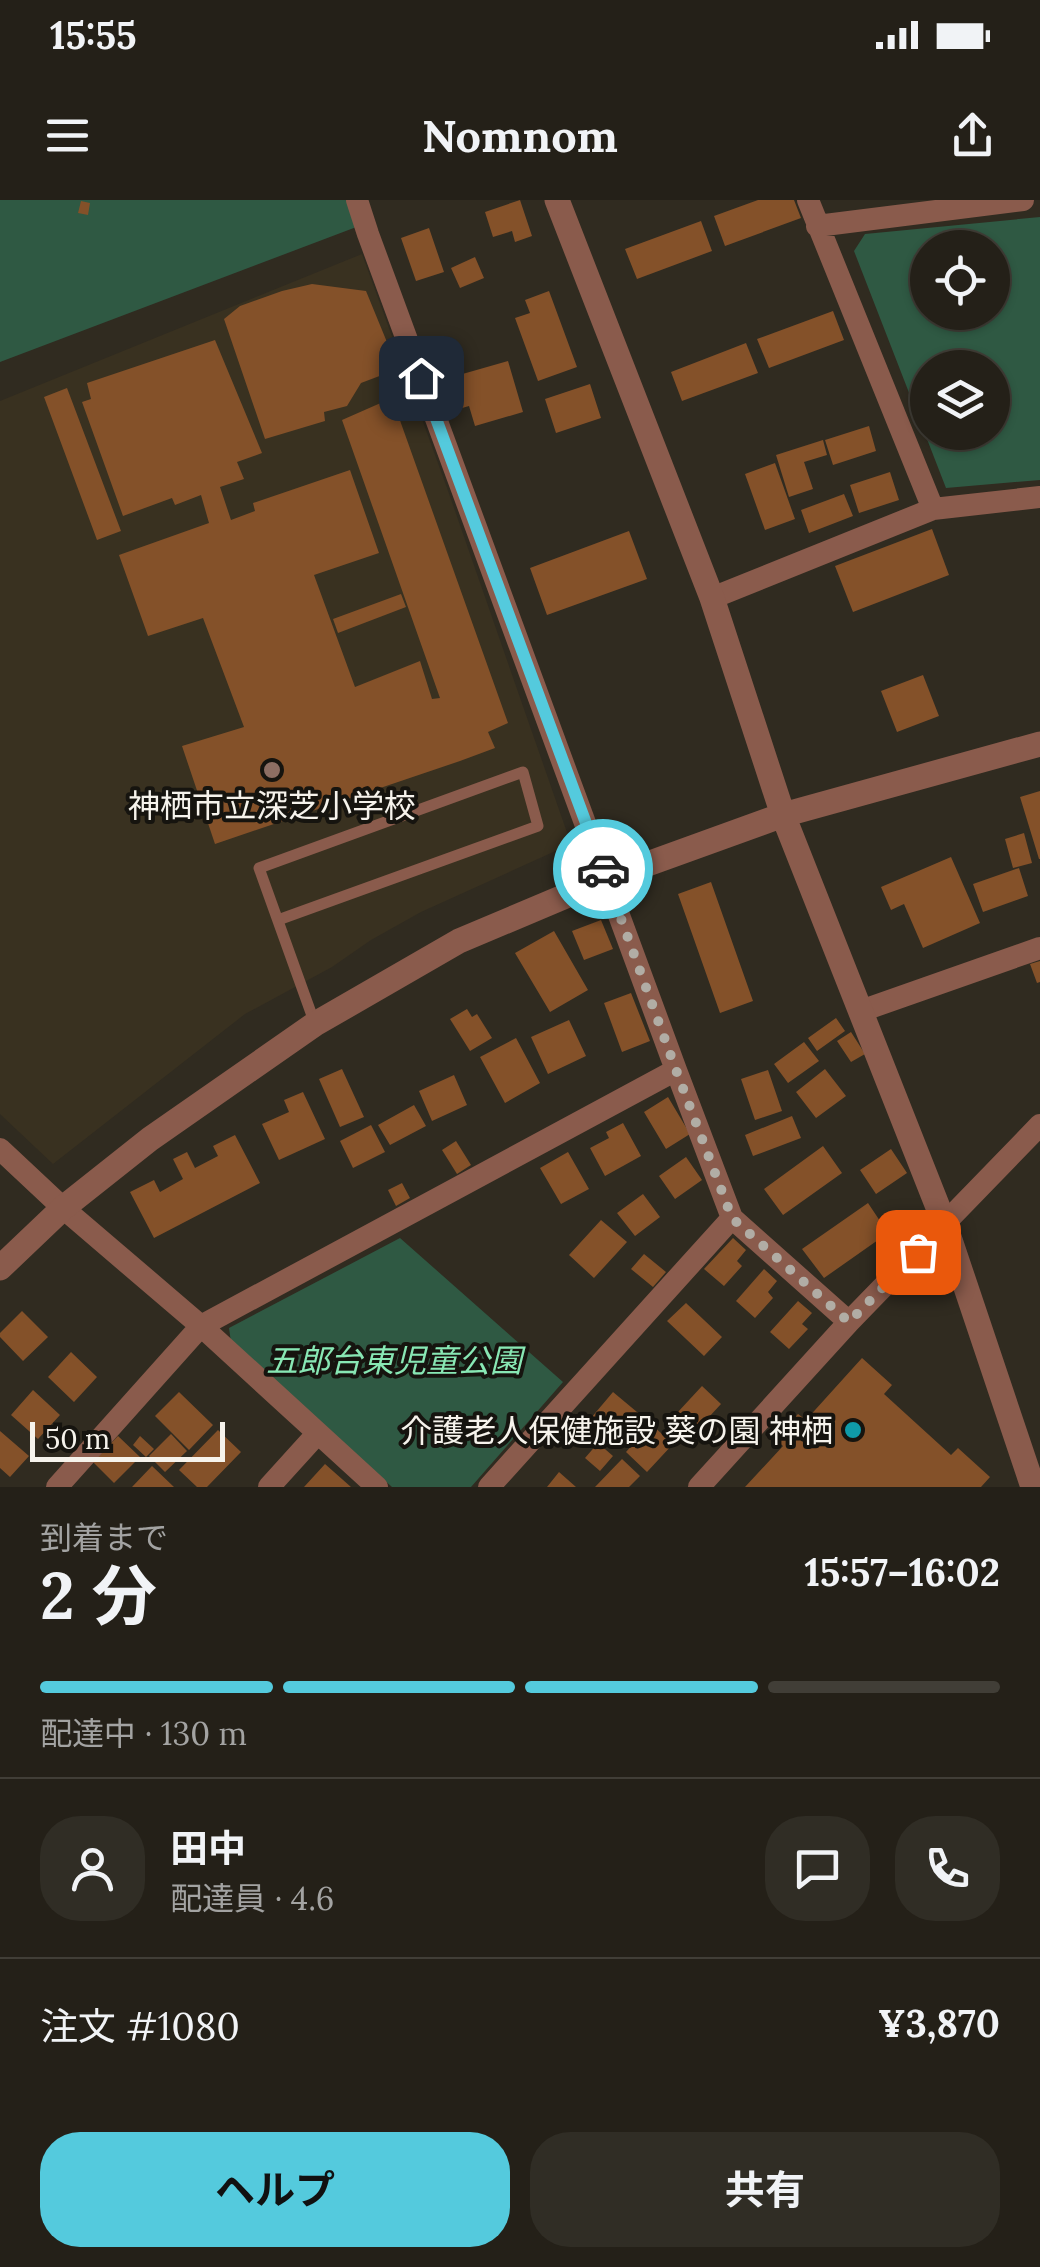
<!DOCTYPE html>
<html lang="ja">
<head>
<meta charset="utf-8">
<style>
	body { margin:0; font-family:Lora,"Noto Sans JP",serif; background:#302d25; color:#f1f3f6; height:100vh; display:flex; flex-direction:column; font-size:38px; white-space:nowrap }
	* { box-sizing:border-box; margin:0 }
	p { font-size:32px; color:#a3a3a2 }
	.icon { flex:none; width:55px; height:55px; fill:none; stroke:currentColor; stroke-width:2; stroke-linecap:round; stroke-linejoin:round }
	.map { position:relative; height:1287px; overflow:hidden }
	.details { display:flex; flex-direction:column; background:#242018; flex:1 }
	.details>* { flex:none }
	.buttons { position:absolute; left:910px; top:30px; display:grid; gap:20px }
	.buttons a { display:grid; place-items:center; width:100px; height:100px; border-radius:50%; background:#242018; box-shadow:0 2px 8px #0004,0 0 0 2px #413e37; font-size:50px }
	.scale { position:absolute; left:30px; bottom:25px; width:195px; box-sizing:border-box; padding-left:10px; border:5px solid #f6f3ec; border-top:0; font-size:28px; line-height:35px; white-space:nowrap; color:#f6f3ec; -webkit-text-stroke:8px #16140f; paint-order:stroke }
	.pin { position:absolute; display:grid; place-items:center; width:85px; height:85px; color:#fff; margin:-42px; border-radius:20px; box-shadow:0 5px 15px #0006 }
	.courier { position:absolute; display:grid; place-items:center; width:100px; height:100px; margin:-50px; border:8px solid #54cadd; border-radius:50%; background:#fff; color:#222; box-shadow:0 2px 12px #0007 }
	.summary em { font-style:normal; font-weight:700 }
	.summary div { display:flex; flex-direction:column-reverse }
	.summary { display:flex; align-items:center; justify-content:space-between; height:170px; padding:0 40px }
	h1 { font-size:65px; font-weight:700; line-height:75px }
	.bar { display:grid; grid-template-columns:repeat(4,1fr); gap:15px 10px; align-content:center; height:120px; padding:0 40px }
	.bar i { height:12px; border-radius:8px; background:#413e37 }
	.bar .selected { background:#54cadd }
	.bar p { grid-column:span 4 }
	.line { display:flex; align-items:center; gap:25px; padding:0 40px; border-top:2px solid #413e37 }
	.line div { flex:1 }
	.round { display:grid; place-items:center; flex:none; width:105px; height:105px; border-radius:40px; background:#302d25 }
	.primary-button { display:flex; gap:20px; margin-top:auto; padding:20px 40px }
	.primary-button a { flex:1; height:115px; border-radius:40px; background:#54cadd; color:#111; font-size:40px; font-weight:700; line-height:115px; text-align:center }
	.primary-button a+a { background:#302d25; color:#f1f3f6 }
	.status { display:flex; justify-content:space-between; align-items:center; height:70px; padding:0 50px; background:#242018; direction:ltr }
	.status svg { height:28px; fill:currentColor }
	header { display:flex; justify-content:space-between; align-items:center; height:130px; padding:0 40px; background:#242018; font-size:45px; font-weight:700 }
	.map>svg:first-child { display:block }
</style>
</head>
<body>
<div class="status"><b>15:55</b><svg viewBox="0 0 49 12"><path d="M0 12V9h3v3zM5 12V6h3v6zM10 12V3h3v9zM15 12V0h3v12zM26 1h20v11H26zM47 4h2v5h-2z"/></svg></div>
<header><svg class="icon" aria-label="menu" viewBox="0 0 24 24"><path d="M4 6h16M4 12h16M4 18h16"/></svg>Nomnom<svg class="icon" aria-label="share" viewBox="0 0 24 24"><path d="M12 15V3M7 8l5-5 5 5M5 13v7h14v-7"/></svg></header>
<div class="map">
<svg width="1040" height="1287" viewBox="0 0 1040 1287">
	<rect width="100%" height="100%" fill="#302b20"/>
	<path fill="#393120" d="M 362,54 L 447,288 L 571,644 L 421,712 L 371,740 L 332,767 L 245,814 L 53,964 L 0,914 L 0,201 Z"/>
	<path fill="#2f5943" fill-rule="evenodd" d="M 0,0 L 350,0 L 359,26 L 0,162 Z
		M 1040,17 L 1040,280 L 946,288 L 854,51 L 865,34 ZM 928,48 L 992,48 L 992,112 L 928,112 ZM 928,168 L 992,168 L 992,232 L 928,232 Z
		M 400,1038 L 563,1182 L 471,1287 L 392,1287 L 231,1142 L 229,1128 Z"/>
	<path fill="#845129" d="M 520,0 L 532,36 L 515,42 L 512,31 L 493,37 L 485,12 Z
		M 758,0 L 794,0 L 801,18 L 725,46 L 714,16 Z
		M 81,1 L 90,3 L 88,15 L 78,13 Z
		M 701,21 L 712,51 L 637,79 L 625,49 Z
		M 429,28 L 444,72 L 416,81 L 401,38 Z
		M 475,57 L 484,78 L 460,88 L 451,68 Z
		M 312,84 L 366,91 L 398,169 L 361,183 L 347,206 L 324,212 L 325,221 L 265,239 L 224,119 L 240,106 L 282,91 Z
		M 549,91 L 577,167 L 538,181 L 515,118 L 530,113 L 525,100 Z
		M 833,111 L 844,140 L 769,168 L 757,139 Z
		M 215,140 L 262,253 L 237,262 L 244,279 L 220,287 L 231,320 L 255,311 L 253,303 L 350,270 L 379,353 L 314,375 L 355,487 L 420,461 L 432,499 L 440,498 L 342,220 L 392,198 L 508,523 L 488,532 L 495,548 L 460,561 L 215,644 L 182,546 L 244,527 L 203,418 L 148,436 L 119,355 L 209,323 L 201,295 L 175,305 L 172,298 L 123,316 L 82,202 L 91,199 L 87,183 Z
		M 746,143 L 758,173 L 682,201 L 671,172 Z
		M 508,161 L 523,212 L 475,226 L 469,206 L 445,213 L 439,193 L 455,188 L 452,177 Z
		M 590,184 L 601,218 L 556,233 L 545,199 Z
		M 67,188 L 121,331 L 97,340 L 44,197 Z
		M 869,226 L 876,251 L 833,265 L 825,240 Z
		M 823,240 L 827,255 L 804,262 L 813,289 L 789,297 L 776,255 Z
		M 775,263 L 795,319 L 765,330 L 745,274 Z
		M 890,272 L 899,300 L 859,313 L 850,285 Z
		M 844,294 L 853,316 L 809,333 L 801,310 Z
		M 932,329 L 949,375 L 853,412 L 835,366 Z
		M 629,331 L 647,379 L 547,415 L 530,368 Z
		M 401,394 L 406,407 L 338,433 L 333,419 Z
		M 923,475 L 939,516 L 897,532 L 881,491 Z
		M 1040,591 L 1040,659 L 1039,659 L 1020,597 Z
		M 1024,633 L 1032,663 L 1013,668 L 1005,639 Z
		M 951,657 L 980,723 L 923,748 L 904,704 L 891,710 L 881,687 Z
		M 1019,668 L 1028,696 L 983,712 L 973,684 Z
		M 711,682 L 753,801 L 720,813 L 678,694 Z
		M 601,720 L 613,749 L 584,760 L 572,731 Z
		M 554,731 L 588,790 L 550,812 L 515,753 Z
		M 1040,761 L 1040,782 L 1037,783 L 1030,764 Z
		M 631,793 L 650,841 L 622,852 L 604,803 Z
		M 467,809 L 472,817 L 477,814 L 492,838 L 470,851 L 450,819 Z
		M 836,818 L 845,831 L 817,851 L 808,838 Z
		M 569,820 L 586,856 L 548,874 L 531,837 Z
		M 851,832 L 865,854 L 851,862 L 837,841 Z
		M 516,838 L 540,883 L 505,903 L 480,857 Z
		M 804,842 L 819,861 L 788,883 L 774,864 Z
		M 342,869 L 364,917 L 340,927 L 319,879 Z
		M 825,869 L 846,896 L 816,918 L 796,892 Z
		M 768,870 L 782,911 L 755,920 L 741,879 Z
		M 454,875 L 467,905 L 432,921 L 419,891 Z
		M 303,892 L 325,939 L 279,960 L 262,924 L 289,912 L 284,900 Z
		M 668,897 L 690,934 L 666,949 L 644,912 Z
		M 414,905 L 426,926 L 390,945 L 378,925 Z
		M 792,916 L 801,938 L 753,956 L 745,935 Z
		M 623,923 L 641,956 L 605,976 L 590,948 L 609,938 L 606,932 Z
		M 371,925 L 385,952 L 353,968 L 340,941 Z
		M 235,935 L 260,983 L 154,1038 L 130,992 L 154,980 L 160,992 L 183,979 L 173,959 L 187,952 L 195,968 L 218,956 L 213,946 Z
		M 456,941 L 471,965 L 457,974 L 442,950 Z
		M 823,946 L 842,973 L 783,1015 L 764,989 Z
		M 891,949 L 907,973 L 876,994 L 860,970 Z
		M 568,952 L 589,989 L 561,1004 L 540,968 Z
		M 686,957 L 702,980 L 675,999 L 659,976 Z
		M 402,983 L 410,998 L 396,1006 L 388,990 Z
		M 643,994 L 660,1017 L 635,1036 L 617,1013 Z
		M 868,1003 L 888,1033 L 824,1078 L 802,1049 Z
		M 601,1020 L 627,1042 L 594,1078 L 569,1055 Z
		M 733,1038 L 746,1050 L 737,1061 L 742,1066 L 724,1086 L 704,1069 Z
		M 644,1054 L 666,1072 L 653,1087 L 631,1069 Z
		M 764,1069 L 777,1081 L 768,1092 L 773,1098 L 755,1118 L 736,1101 Z
		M 798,1101 L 812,1113 L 802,1124 L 808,1129 L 789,1149 L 770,1132 Z
		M 686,1103 L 722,1137 L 704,1156 L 667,1121 Z
		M 22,1111 L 48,1137 L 23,1161 L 0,1137 L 0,1133 Z
		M 71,1152 L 97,1177 L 74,1202 L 48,1177 Z
		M 862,1158 L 892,1185 L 884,1194 L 951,1255 L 958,1248 L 990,1277 L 981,1287 L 745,1287 L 783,1246 L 775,1239 L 798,1214 L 806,1220 Z
		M 702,1186 L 721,1204 L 684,1244 L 665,1226 Z
		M 33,1190 L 60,1215 L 38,1239 L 11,1215 Z
		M 179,1192 L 213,1225 L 189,1250 L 155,1216 Z
		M 613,1192 L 643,1217 L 622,1243 L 591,1218 Z
		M 651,1224 L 673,1244 L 647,1272 L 626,1252 Z
		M 218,1230 L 241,1252 L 207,1287 L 197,1287 L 179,1270 Z
		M 0,1231 L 29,1256 L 10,1277 L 0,1268 Z
		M 171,1234 L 187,1251 L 165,1272 L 149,1256 Z
		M 118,1236 L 140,1257 L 114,1283 L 93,1262 Z
		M 140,1236 L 154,1249 L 146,1257 L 133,1245 Z
		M 598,1243 L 613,1256 L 600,1271 L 585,1258 Z
		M 622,1259 L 640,1276 L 629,1287 L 595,1287 Z
		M 325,1264 L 351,1287 L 304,1287 Z
		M 152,1266 L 174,1287 L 132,1287 Z
		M 559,1272 L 576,1287 L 547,1287 Z"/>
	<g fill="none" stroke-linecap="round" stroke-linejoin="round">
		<path stroke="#8a5b4c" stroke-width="11" d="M 278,720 L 538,626 L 523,572 L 259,668 L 315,824"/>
		<path stroke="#8a5b4c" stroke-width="22" d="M 357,0 L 368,34 L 676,870 L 732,1018 L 849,1122
			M 808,0 L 933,309
			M 817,26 L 1023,0
			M 712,398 L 933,309 L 1040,297
			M 861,811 L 1040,748
			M 0,949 L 63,1008 L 201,1126 L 377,1287
			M 57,1287 L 201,1126 L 676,870
			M 269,1287 L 317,1234
			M 489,1287 L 732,1018
			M 699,1287 L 849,1122 L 1040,925"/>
		<path stroke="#8a5b4c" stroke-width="25" d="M 557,0 L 712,398 L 783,615 L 945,1025 L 1033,1287
			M 0,1068 L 63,1008 L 150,939 L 315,824 L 459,741 L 606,679 L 783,615 L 1040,544"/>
	</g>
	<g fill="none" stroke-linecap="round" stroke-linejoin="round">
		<path stroke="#b1ada5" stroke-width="10" stroke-dasharray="0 18" d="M 603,669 L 676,870 L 732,1018 L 849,1122 L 918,1052"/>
		<path stroke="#54cadd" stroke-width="12" d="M 421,178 L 603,669"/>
	</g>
	<circle fill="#8d6e63" stroke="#16140f" stroke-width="4" cx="272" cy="570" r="10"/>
	<circle fill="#0f9aa8" stroke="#16140f" stroke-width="4" cx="853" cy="1230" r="10"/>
	<g text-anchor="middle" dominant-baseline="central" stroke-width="8" stroke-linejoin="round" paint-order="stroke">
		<g font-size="32" fill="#f6f3ec" stroke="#16140f">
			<text x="272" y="605">神栖市立深芝小学校</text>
			<text x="833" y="1230" text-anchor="end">介護老人保健施設 葵の園 神栖</text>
		</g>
		<g font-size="32" font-style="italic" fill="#88e7b4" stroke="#16140f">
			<text x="394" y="1160">五郎台東児童公園</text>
		</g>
	</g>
</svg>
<div class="buttons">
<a><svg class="icon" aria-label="locate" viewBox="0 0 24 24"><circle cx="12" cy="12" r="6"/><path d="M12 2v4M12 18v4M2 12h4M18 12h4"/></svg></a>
<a><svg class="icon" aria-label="layers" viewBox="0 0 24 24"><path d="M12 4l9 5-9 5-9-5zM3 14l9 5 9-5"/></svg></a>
</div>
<div class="scale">50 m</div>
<div class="pin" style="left:918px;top:1052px;background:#ea580c"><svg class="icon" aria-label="bag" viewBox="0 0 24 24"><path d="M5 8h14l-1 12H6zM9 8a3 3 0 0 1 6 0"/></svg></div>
<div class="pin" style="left:421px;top:178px;background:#1f2937"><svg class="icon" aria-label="home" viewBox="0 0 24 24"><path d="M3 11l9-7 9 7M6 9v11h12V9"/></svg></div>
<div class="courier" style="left:603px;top:669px"><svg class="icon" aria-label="car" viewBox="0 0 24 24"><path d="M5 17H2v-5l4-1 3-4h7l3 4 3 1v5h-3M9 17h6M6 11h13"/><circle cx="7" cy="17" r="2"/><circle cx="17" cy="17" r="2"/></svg></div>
</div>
<section class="details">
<div class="summary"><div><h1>2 分</h1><p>到着まで</p></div><em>15:57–16:02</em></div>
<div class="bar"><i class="selected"></i><i class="selected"></i><i class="selected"></i><i></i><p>配達中 · 130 m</p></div>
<div class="line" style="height:180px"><a class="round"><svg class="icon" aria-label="person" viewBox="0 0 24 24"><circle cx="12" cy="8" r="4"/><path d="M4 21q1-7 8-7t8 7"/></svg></a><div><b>田中</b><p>配達員 · 4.6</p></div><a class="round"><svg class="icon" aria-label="chat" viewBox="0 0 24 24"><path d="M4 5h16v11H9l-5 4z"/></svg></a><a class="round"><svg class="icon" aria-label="phone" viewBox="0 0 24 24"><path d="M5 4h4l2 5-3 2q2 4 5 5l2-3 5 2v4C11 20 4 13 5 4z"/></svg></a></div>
<div class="line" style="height:130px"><div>注文 #1080</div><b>¥3,870</b></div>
<div class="primary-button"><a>ヘルプ</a><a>共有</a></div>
</section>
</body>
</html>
